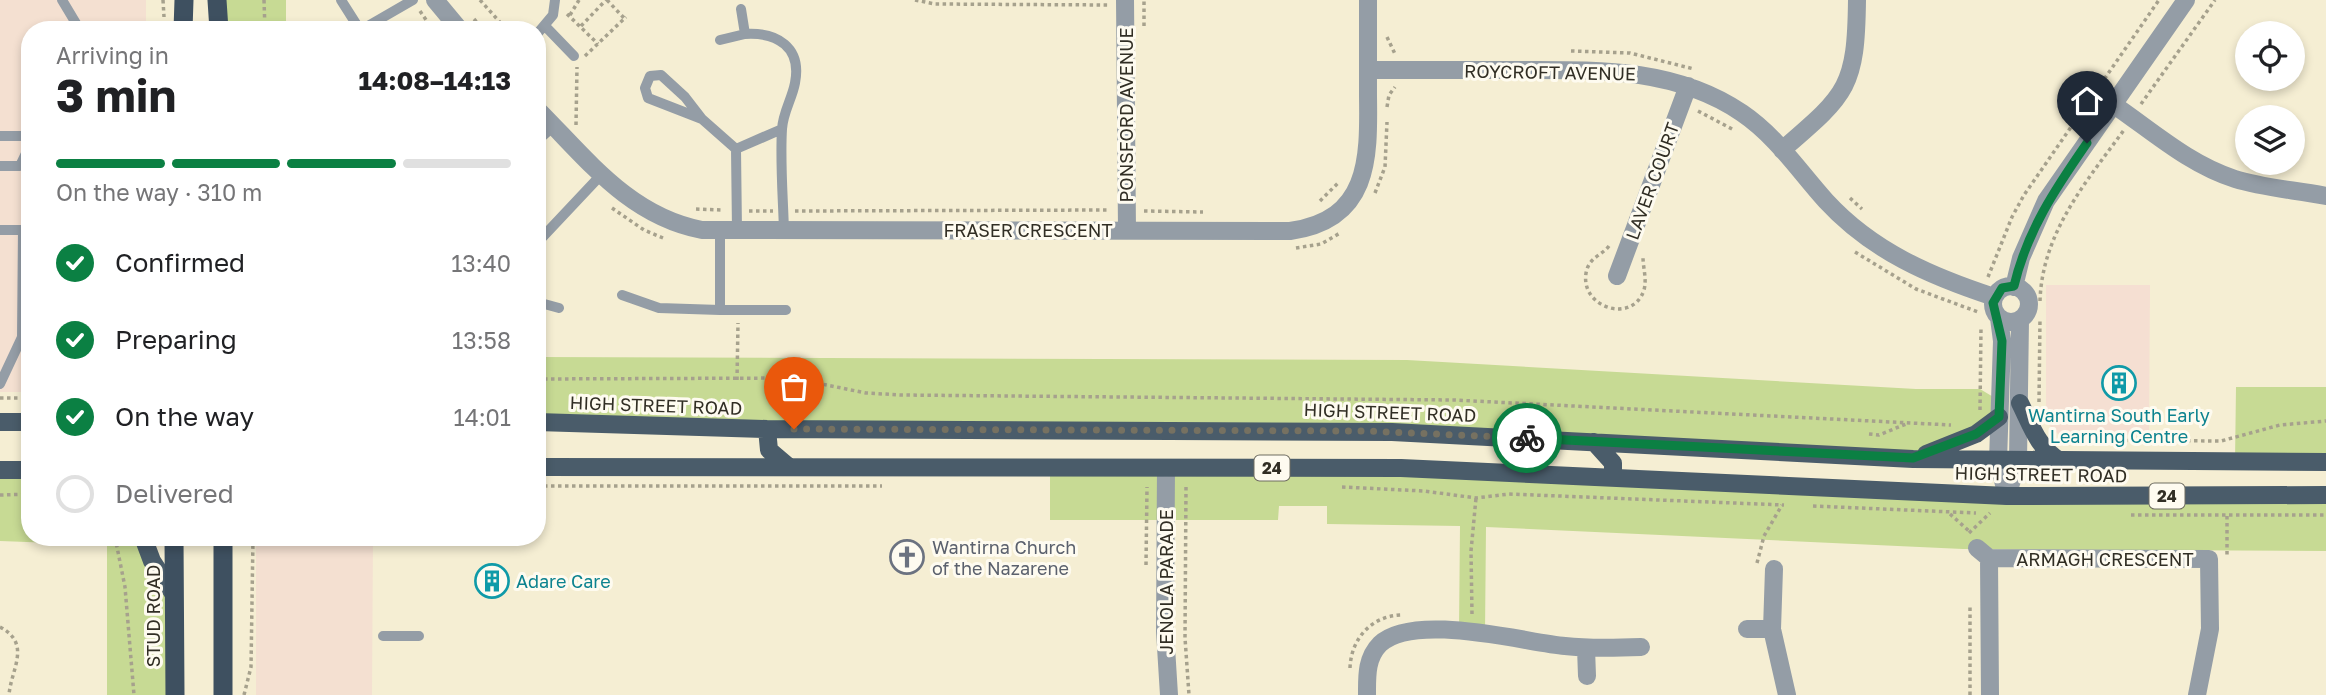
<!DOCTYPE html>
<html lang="en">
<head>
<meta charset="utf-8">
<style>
	body { margin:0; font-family:"Golos Text",sans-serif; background:#f2f2f2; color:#202124; height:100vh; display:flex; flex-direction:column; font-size:26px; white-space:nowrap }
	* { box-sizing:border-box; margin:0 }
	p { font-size:23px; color:#757577 }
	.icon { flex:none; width:38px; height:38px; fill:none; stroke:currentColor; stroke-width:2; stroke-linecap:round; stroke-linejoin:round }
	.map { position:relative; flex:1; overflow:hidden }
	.sheet { position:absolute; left:21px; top:21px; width:525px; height:525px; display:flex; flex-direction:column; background:#fff; border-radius:28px; box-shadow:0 4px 10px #0003 }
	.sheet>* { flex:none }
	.tools { position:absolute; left:2235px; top:21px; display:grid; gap:14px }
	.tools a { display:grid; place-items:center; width:70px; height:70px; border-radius:50%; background:#fff; box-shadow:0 4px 10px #0003; font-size:35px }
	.pin { position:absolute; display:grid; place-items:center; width:60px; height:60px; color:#fff; margin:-72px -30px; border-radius:50% 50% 50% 0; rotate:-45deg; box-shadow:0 0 7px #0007 }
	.pin .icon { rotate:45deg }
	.courier { position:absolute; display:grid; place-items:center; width:70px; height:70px; margin:-35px; border:5px solid #0b8043; border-radius:50%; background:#fff; color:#222; box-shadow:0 2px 9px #0007 }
	.overview em { font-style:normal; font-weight:700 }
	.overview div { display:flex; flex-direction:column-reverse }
	.overview { display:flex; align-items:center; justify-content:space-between; height:119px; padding:0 35px }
	h1 { font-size:46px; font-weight:700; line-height:52px }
	.bar { display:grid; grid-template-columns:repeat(4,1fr); gap:10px 7px; align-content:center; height:84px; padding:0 35px }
	.bar i { height:9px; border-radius:5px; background:#e0e0e0 }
	.bar .on { background:#0b8043 }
	.bar p { grid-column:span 4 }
	ol { padding:0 35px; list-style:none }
	li { display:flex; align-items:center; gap:21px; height:77px }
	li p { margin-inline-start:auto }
	li .icon { padding:7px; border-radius:50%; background:#0b8043; color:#fff; stroke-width:4 }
	li:last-child { color:#757577 }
	li i { width:38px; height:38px; border:4px solid #e0e0e0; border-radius:50% }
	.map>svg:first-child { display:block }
</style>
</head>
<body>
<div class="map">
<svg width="2326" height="695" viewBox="0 0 2326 695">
	<rect width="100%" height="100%" fill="#f5eed3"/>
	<path fill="#f4e0d1" d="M 0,0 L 146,0 L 146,30 L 30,30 L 30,392 L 0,392 Z
		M 260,537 L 373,537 L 372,695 L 256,695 L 256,542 Z"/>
	<path fill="#f5dfd2" d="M 2046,285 L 2150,285 L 2149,435 L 2059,435 L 2046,422 Z"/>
	<path fill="#c7da94" d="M 217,0 L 286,0 L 286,30 L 219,30 Z
		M 537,357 L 1407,360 L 1916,389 L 1980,389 L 2000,401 L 1999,417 L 1913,459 L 1392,432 L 537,422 Z
		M 2236,387 L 2326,387 L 2326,462 L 2235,462 Z
		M 1050,468 L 1613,477 L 2326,495 L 2326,551 L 1963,549 L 1486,527 L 1485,632 L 1459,631 L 1460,526 L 1327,524 L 1327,506 L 1279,506 L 1278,520 L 1050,520 Z
		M 0,470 L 30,470 L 30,537 L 143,537 L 173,593 L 175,695 L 107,695 L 107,545 L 0,541 Z"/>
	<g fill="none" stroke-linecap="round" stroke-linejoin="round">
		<path stroke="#a6a18d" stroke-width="3.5" stroke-dasharray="3.5 3.5" stroke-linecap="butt" d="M 163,0 L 164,17
			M 264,0 L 265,30
			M 480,0 L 507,30
			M 607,0 L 624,18
			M 915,0 L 935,4 L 1108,5
			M 420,11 L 433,30
			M 567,14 L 598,44
			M 570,15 L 579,0
			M 474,19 L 484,30
			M 581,26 L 606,0
			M 1144,26 L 1144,0
			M 1387,37 L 1395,54
			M 1571,51 L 1630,53 L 1694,69
			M 585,56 L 626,17
			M 537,86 L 545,94
			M 2141,104 L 2215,0
			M 1387,107 L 1389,95 L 1395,87
			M 1698,111 L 1734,130
			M 576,125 L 577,67
			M 1375,193 L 1385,167 L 1387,122
			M 1850,198 L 1862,209
			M 1320,201 L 1339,182
			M 612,208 L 644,230 L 663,238
			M 696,209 L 723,210
			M 749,211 L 773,211
			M 795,211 L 1110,210
			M 1144,211 L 1203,212
			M 1609,246 C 1602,255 1591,257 1587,269 C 1576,306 1632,326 1644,290 C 1647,279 1643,268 1643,257
			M 1296,248 L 1321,244 L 1340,233
			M 1855,252 L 1916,289 L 1978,312
			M 1988,277 L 2012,217 L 2024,195 L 2159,0
			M 2040,301 C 2042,233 2086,182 2124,130
			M 537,379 L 792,378 L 866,393 L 901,395 L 1454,400 L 1951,425
			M 737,380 L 738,323
			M 0,398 L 30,398
			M 2039,402 L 2040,318
			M 1980,410 L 1981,327
			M 1869,434 L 1879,435 L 1906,424
			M 2061,440 L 2221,441 L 2280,425 L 2326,421
			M 537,486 L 882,486
			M 1186,487 L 1185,638 L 1189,695
			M 1342,487 L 1424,491 L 1476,498 L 1509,494 L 1784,505
			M 0,495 L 30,494
			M 1813,506 L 1976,513
			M 1950,514 L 1969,531
			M 2131,515 L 2326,515
			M 2227,516 L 2227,558
			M 1969,533 L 1990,513
			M 115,537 L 125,587 L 134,695
			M 1757,563 L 1764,536 L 1782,505
			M 1146,565 L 1147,487
			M 1472,614 L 1471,551 L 1476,498
			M 0,627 C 32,644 11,669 9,695
			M 1350,668 C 1351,639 1371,616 1401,615
			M 244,695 L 251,667 L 253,537
			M 1970,695 L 1970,606"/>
		<path stroke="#949da6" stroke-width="10" d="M 62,0 L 80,30
			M 341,0 L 360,30
			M 545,26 L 574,56
			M 361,30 L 413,0
			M 537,34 L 553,15 L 555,0
			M 745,34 C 777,32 802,47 795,83 C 792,99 783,112 782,129 C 780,162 783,197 784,231
			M 720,40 L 745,34 L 741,9
			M 702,119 L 685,97 L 661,75 L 650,76 L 645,88 L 648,98 L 702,119 L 736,149 L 737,231
			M 0,136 L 30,136
			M 537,141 L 554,126
			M 736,149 L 782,129
			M 0,166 L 20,166 L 30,145
			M 0,230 L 30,230
			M 720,231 L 720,310 L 786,310
			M 537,243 L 601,175
			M 622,295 L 659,308 L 720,310
			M 537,302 L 559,308
			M 0,384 L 22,337 L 23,230
			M 383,636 L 419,636"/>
		<path stroke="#949da6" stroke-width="18" d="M 435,0 L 460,30
			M 1125,0 L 1127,230
			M 1368,70 C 1418,70 1467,70 1517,70 C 1595,70 1674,67 1742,113 C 1776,136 1799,171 1826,201 C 1872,251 1930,276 1994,297
			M 2114,105 C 2152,131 2190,165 2235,179 C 2264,188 2296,190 2326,196
			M 537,109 C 587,159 629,216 702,230 L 1290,231 C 1369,220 1369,160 1368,96 C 1368,64 1368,32 1368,0
			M 1782,150 C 1847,94 1856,88 1857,0
			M 1617,276 L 1688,86
			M1993 304a18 18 0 1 1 36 0a18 18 0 1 1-36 0Z
			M 2014,287 L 2021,258 L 2046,201 L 2186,0
			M 1999,318 L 2002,341 L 1998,461 L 2007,496
			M 1166,468 L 1165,631 L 1169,695
			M 2007,496 L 2018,461 L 2020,320
			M 1977,548 L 1989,558 L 1990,695
			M 1989,558 L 2209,559 L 2210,629 L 2197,695
			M 1774,569 L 1772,629 L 1787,695
			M 1747,629 L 1772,629
			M 1586,648 L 1587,676
			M 1367,695 C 1367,677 1366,658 1380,644 C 1414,612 1523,642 1565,646 C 1591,649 1616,648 1641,647"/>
		<path stroke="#4a5c6a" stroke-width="18" d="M 2020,403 C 2031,425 2038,448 2060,461
			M 0,422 L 30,422
			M 537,422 L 767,429 L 1392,432 L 1913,459 L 2326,462
			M 767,429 L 769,450 L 789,467
			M 1594,442 L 1613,463 L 1613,477
			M 1926,454 L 1976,434 L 1999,417
			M 537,467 L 1401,468 L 2007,496 L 2326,495
			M 0,470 L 30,470
			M 143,537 L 152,561 L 173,593"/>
		<path stroke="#3e5060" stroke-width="19" d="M 217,0 L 219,30
			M 183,30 L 184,0
			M 174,537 L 175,695
			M 223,695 L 223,537"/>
	</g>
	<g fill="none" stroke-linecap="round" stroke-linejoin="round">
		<path stroke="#767161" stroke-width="7" stroke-dasharray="0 12.6" d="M 794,429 L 1365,431 L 1527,438"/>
		<path stroke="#0b8043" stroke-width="9" d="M 1527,438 L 1913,458 L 1976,434 L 1999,417 L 2002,341 L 1993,303 L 2002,288 L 2014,286 C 2027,231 2055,189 2087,143"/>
	</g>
	<defs>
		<g id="building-ring" transform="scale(1.75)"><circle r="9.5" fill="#fefbf0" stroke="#0f9aa8" stroke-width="1.5"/><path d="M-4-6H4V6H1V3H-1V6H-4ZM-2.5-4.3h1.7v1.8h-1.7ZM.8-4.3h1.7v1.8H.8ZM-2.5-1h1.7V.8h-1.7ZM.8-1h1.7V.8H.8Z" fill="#0f9aa8"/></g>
		<g id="church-ring" transform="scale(1.75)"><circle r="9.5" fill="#fefbf0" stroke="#6b7280" stroke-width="1.5"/><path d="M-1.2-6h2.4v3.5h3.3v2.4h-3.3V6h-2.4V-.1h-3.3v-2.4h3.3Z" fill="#6b7280"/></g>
	</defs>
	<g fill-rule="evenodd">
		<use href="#building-ring" x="2119" y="383"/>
		<use href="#church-ring" x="907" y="557"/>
		<use href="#building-ring" x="492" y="581"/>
	</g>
	<g text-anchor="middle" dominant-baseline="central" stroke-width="6" stroke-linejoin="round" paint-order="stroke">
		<g fill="#fefbf0" stroke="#6e6c61" stroke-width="2">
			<rect x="1254.5" y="455.5" width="35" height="25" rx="5"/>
			<rect x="2149.5" y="483.5" width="35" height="25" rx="5"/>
		</g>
		<g font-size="16" font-weight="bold" fill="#312e24">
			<text x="1272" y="468">24</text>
			<text x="2167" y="496">24</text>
		</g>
		<g font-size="18" fill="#312e24" stroke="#fefbf0">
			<text transform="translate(1550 72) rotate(1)">ROYCROFT AVENUE</text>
			<text transform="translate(1126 115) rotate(-90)">PONSFORD AVENUE</text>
			<text transform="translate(1652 181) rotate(-70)">LAVER COURT</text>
			<text x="1028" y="230">FRASER CRESCENT</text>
			<text transform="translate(656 405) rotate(2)">HIGH STREET ROAD</text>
			<text transform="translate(1390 412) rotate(2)">HIGH STREET ROAD</text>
			<text transform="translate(2041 474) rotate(1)">HIGH STREET ROAD</text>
			<text x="2105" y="559">ARMAGH CRESCENT</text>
			<text transform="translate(1166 582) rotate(-90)">JENOLA PARADE</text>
			<text transform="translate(153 616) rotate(-90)">STUD ROAD</text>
		</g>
		<g font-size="18" fill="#0d838f" stroke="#fefbf0">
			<text x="2119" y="415">Wantirna South Early<tspan x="2119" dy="21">Learning Centre</tspan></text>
			<text x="516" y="581" text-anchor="start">Adare Care</text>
		</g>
		<g font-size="18" fill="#5b616d" stroke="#fefbf0" text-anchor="start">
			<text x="932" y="547">Wantirna Church<tspan x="932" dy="21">of the Nazarene</tspan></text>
		</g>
	</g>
</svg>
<div class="tools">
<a><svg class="icon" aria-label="locate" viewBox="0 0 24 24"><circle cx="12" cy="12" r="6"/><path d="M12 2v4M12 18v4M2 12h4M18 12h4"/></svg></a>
<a><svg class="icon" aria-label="layers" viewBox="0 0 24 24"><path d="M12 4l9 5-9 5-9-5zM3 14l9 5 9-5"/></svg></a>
</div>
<div class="pin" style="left:794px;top:429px;background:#ea580c"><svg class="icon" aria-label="bag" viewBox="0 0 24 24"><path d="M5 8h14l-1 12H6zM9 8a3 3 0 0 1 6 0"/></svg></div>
<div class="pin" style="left:2087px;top:143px;background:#1f2937"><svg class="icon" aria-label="home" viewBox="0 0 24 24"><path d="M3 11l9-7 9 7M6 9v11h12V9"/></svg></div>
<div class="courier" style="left:1527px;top:438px"><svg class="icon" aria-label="bike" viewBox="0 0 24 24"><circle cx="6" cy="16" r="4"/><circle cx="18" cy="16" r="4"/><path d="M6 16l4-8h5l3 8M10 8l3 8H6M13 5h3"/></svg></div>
<section class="sheet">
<div class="overview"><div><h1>3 min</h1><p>Arriving in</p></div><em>14:08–14:13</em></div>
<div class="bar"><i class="on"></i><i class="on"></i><i class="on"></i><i></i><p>On the way · 310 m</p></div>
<ol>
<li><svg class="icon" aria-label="check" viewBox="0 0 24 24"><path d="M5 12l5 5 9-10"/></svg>Confirmed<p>13:40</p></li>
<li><svg class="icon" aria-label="check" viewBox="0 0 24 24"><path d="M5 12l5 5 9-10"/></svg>Preparing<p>13:58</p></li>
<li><svg class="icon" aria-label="check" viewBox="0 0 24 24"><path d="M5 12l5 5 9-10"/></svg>On the way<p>14:01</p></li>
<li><i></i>Delivered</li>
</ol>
</section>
</div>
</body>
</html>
